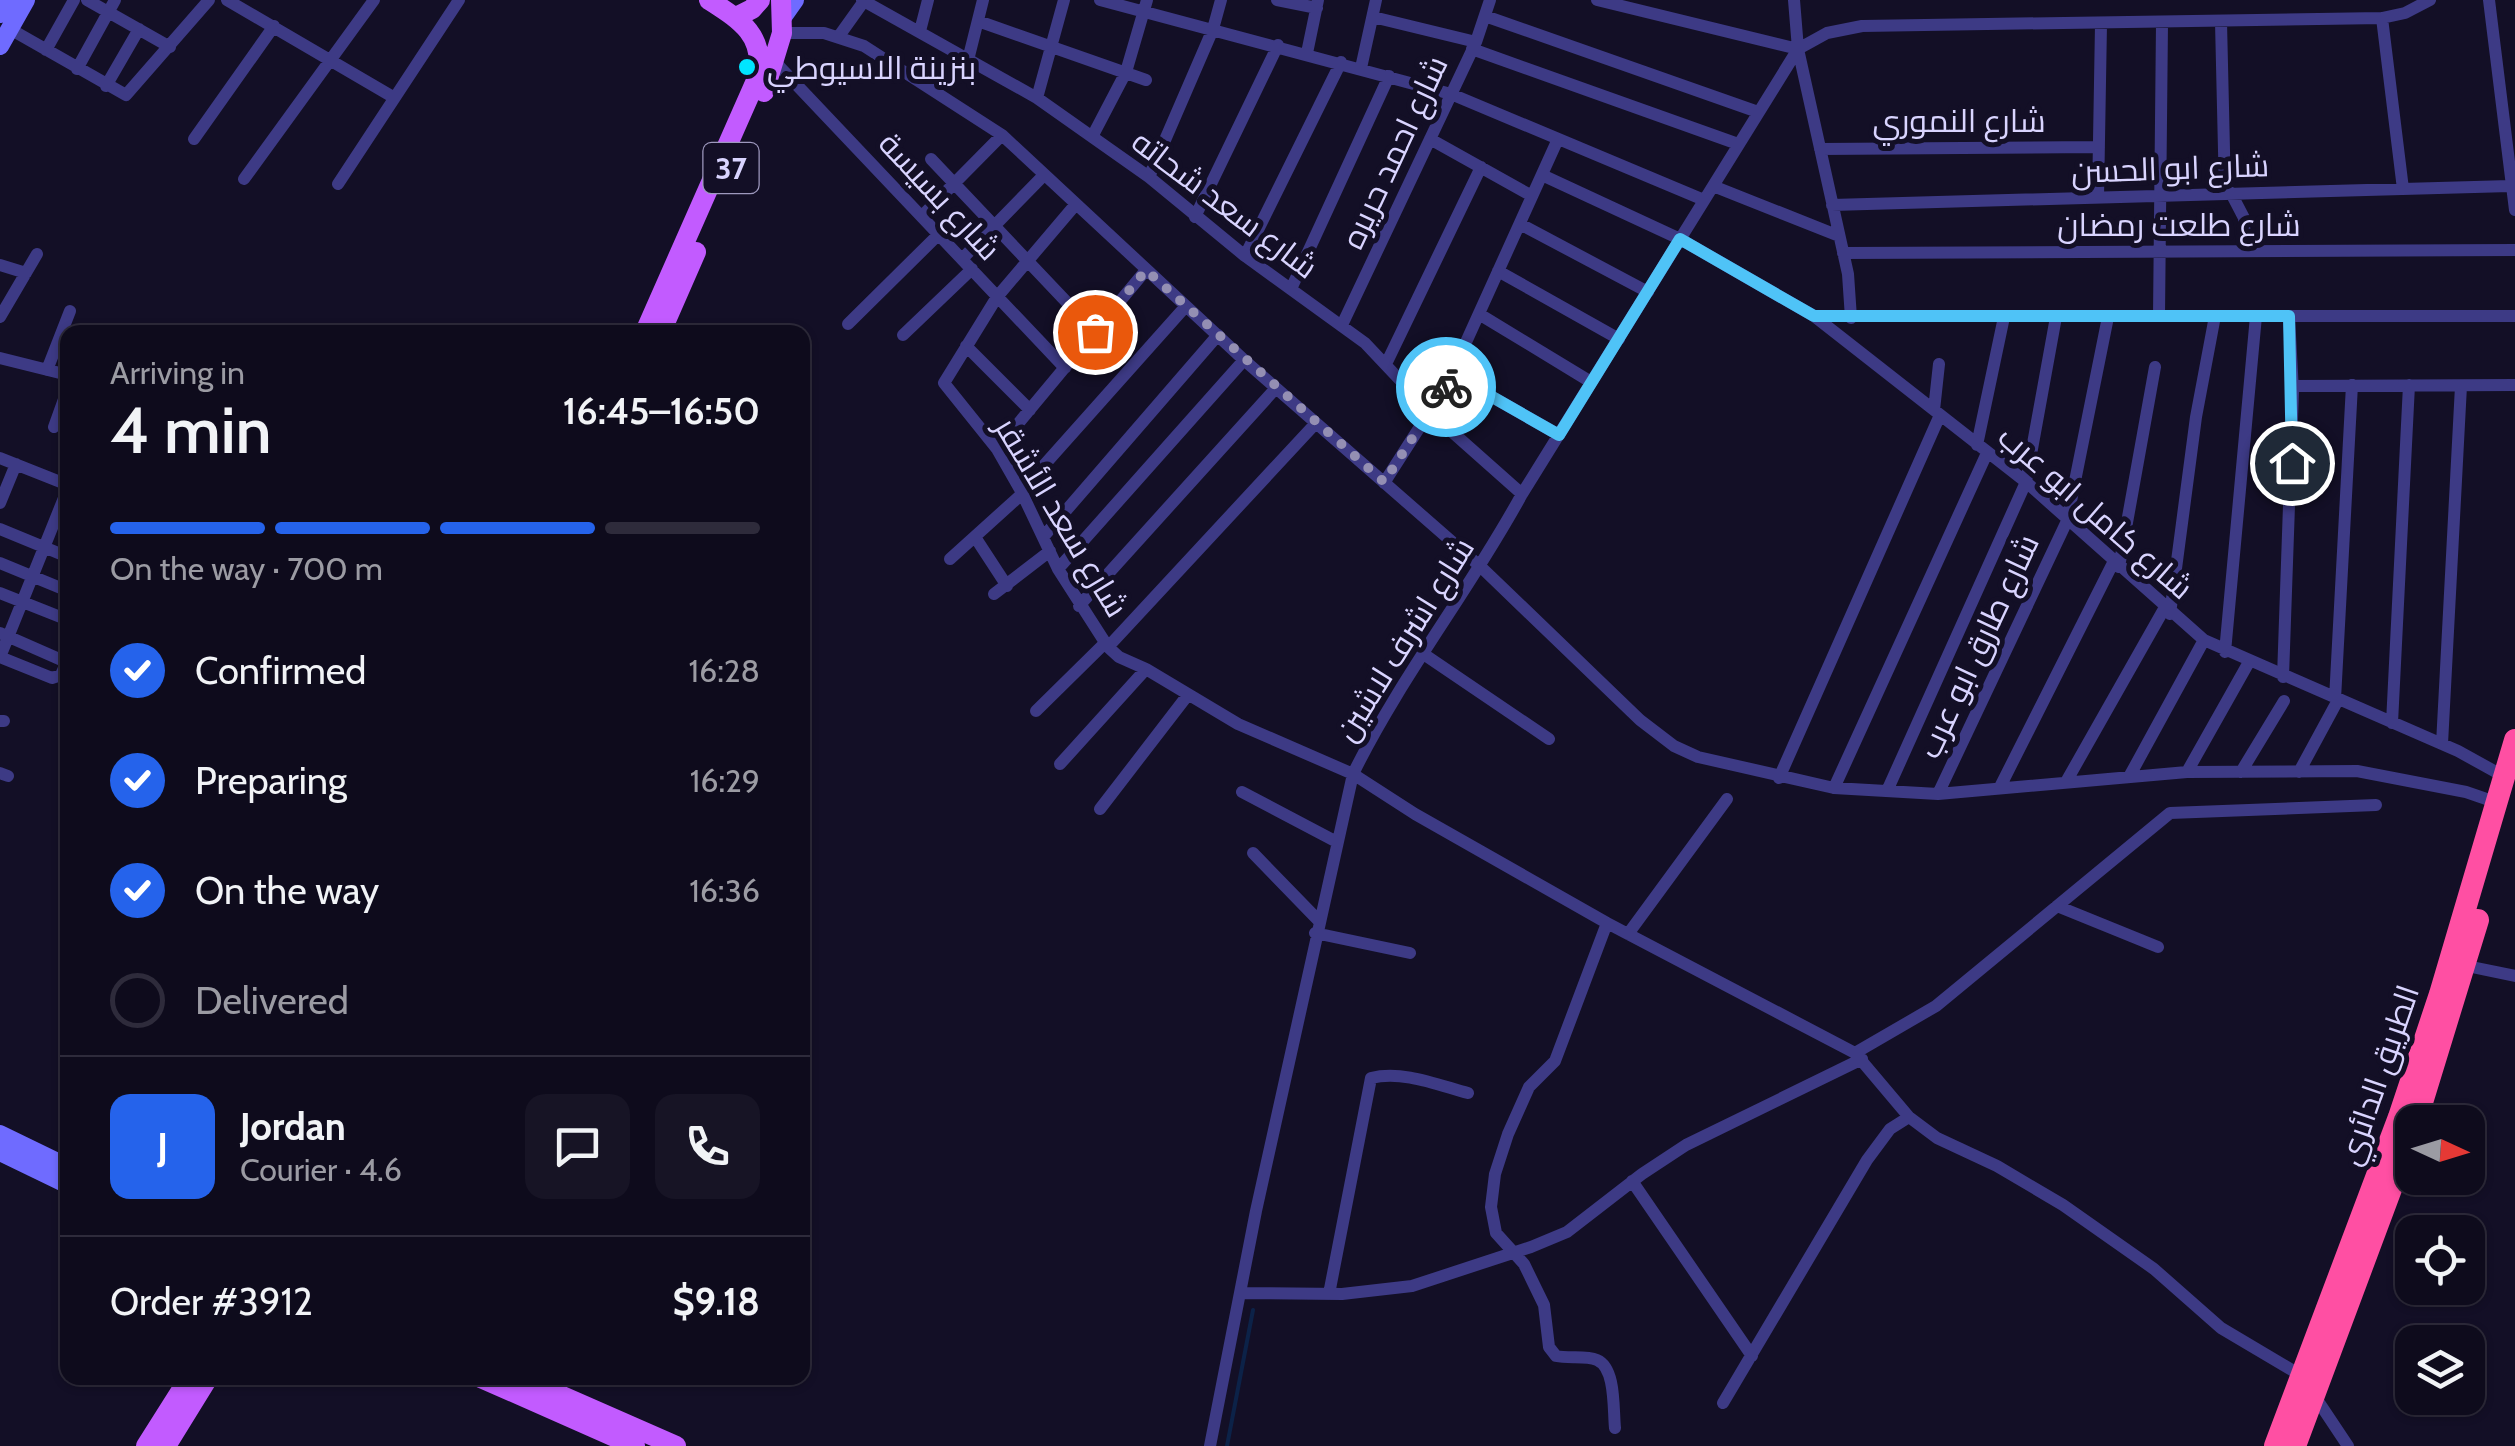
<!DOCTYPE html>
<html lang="en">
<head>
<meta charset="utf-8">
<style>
	body { margin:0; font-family:Cabin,Cairo,sans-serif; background:#171425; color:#f1f3f6; height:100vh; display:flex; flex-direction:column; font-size:38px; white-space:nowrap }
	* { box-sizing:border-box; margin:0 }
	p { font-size:32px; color:#9b9ba3 }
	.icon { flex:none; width:55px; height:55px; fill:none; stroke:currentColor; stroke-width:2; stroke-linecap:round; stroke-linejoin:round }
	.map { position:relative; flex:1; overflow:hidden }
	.side { position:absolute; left:60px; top:325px; width:750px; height:1060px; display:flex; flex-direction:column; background:#0e0b1c; border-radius:20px; box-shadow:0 2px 8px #0004,0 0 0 2px #2e2b3b }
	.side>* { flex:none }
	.needle { width:65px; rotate:94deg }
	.controls { position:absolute; left:2395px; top:1105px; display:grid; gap:20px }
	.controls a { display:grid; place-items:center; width:90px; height:90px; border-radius:20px; background:#0e0b1c; box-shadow:0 2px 8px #0004,0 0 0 2px #2e2b3b; font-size:50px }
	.pin { position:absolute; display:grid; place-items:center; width:85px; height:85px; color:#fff; margin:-42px; border:5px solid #fff; border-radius:50%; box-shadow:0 2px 10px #0007 }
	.courier { position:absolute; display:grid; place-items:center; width:100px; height:100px; margin:-50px; border:8px solid #4fc3f7; border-radius:50%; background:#fff; color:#222; box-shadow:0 2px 12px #0007 }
	.head em { font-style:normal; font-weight:600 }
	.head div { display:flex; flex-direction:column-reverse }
	.head { display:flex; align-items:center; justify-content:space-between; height:170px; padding:0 50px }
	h1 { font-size:65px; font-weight:600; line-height:75px }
	.bar { display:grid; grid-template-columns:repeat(4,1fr); gap:15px 10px; align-content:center; height:120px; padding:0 50px }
	.bar i { height:12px; border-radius:8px; background:#2e2b3b }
	.bar .on { background:#2563eb }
	.bar p { grid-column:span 4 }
	.line { display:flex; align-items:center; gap:25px; padding:0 50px; border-top:2px solid #2e2b3b }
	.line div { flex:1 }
	.round { display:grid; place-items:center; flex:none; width:105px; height:105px; border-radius:20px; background:#171425 }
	ol { padding:0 50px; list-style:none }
	li { display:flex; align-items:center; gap:30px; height:110px }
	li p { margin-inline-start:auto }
	li .icon { padding:10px; border-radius:50%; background:#2563eb; color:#fff; stroke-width:4 }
	li:last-child { color:#9b9ba3 }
	li i { width:55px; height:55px; border:5px solid #2e2b3b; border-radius:50% }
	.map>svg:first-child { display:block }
</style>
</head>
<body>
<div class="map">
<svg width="2515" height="1446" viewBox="0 0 2515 1446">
	<rect width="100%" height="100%" fill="#130f26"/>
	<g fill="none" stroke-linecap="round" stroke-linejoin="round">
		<path stroke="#0c2248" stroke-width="4" d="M 1227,1446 L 1253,1310"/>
		<path stroke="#3d3a85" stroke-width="12" d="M 87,0 L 170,47
			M 227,0 L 393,97
			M 862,0 L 1037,98 L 1149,177 L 1245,256 L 1365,343 L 1433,415 L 1522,494
			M 1100,0 L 1451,94 L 1704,200
			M 1277,0 L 1317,8
			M 1597,0 L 1798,49
			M 1794,0 L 1798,49 L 1848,274 L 1851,318
			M 2489,0 L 2515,210
			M 1485,16 L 1758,112
			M 1373,17 L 1476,42
			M 2382,18 L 2403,189
			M 978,21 L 1146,80
			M 2221,22 L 2225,193
			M 10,29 L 126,95 L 209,0
			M 920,31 L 928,0
			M 782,33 L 824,33 L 864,46 L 1002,135 L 1244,360 L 1482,568 L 1640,720 L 1674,746 L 1698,757 L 1834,788 L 1938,794 L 2187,772 L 2357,771 L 2466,792 L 2498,803
			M 839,36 L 864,1
			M 1472,49 L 1738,144
			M 46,50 L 74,0
			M 1307,53 L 1318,0
			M 968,60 L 983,0
			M 775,62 L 1065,368
			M 1361,68 L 1376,0
			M 77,69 L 115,0
			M 106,86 L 139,29
			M 1037,98 L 1064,0
			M 1092,137 L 1126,72 L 1147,0
			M 194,139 L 274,26
			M 1430,139 L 1532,196
			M 1820,149 L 2099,147
			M 931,159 L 1095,332
			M 1542,175 L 1680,239 L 1814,316 L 2026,482 L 2204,640 L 2458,751 L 2505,777
			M 1149,177 L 1213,29 L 1221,0
			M 244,179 L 374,0
			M 338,184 L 459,0
			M 1713,186 L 1839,236
			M 2231,193 L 2244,218 L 2245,251
			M 2098,198 L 2101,24
			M 1076,204 L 997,297 L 944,383 L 997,449 L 1021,491 L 1058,569 L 1108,647 L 1119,657 L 1146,669 L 1238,724 L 1353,774 L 1415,814 L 1607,923 L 1855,1053 L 1909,1117 L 1937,1138 L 1997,1166 L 2063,1205 L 2154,1269 L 2221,1328 L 2302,1376
			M 1832,205 L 2510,186
			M 922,216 L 1002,135
			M 1195,217 L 1278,45
			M 1520,224 L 1648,292
			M 1843,253 L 2515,250
			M 1245,256 L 1341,62
			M 962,259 L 1044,175
			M 0,265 L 26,273
			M 1498,271 L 1619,339
			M 1291,289 L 1389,76
			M 1479,314 L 1591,382
			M 1814,316 L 2515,316
			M 2159,316 L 2162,23
			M 0,317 L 37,254
			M 848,324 L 939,234
			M 1342,325 L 1476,42 L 1490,0
			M 903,335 L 972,269
			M 966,346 L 1030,410
			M 0,358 L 68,375
			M 1387,362 L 1481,167
			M 47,370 L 70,311
			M 1452,374 L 1559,435
			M 2293,386 L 2515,385
			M 1934,410 L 1939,364
			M 1433,415 L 1558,139
			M 54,427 L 68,388
			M 1977,445 L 2004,317
			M 997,449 L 1146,270
			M 0,458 L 68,485
			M 1384,483 L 1430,411
			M 1021,491 L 1186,306
			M 0,503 L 16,464
			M 0,529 L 68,557
			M 1044,536 L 1218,335
			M 975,537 L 1007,586
			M 950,559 L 1023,493
			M 0,563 L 68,591
			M 2119,567 L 2155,367
			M 1058,569 L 1244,360
			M 0,593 L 68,620
			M 994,594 L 1050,551
			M 1079,606 L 1276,388
			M 2170,614 L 2196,417 L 2215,316
			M 0,633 L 66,662
			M 1108,647 L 1316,423
			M 2225,652 L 2256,316
			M 1425,655 L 1549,739
			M 0,657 L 68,488
			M 0,657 L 52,678 L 61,675 L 68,659
			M 2283,677 L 2293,391 L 2289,316
			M 2335,699 L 2352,385
			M 1036,711 L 1105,643
			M 0,721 L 4,721
			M 2392,723 L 2409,385
			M 2442,744 L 2461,386
			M 1060,764 L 1146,669
			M 2187,772 L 2249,662
			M 2241,772 L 2284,701
			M 2299,772 L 2338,700
			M 0,773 L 8,776
			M 2129,777 L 2204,640
			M 1779,778 L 1940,415
			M 2066,782 L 2164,609
			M 2000,787 L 2113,563
			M 1834,788 L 1987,453
			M 1887,791 L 2026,482 L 2056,317
			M 1242,792 L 1335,841
			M 1938,794 L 2067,521 L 2108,317
			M 1100,809 L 1187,696
			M 1253,853 L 1318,920
			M 2057,906 L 2158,947
			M 1607,923 L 1555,1061 L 1529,1087 L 1508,1134 L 1495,1174 L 1491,1207 L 1496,1233 L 1524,1264 L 1544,1305 L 1549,1347 L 1556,1356 C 1569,1359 1585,1355 1597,1360 C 1616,1368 1613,1409 1615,1428
			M 1315,933 L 1410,953
			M 1628,934 L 1727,799
			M 2462,965 L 2515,976
			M 1855,1053 L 1936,1006 L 2170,813 L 2376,805
			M 1632,1181 L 1752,1356
			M 1240,1293 L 1342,1294 L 1412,1286 L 1531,1247 L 1567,1232 L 1642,1174 L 1686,1145 L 1862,1059
			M 1329,1294 L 1371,1078 C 1402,1070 1438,1085 1468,1093
			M 2314,1395 L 2348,1446
			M 1723,1403 L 1867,1160 L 1890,1129 L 1909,1117
			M 1210,1446 L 1256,1211 L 1353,774 C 1401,676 1470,590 1522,494 L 1798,49 L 1827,33 L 1862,26 L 2382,18 L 2405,13 L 2430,0"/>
		<path stroke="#6f6bff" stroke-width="18" d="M 0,14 L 8,0
			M 783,17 L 795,0
			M 0,46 L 26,0
			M 0,1134 L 68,1167
			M 0,1152 L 68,1185"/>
		<path stroke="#c25bff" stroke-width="20" d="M 736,17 L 752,9 L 760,0
			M 764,92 L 782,33 L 781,0
			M 645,332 L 758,76 C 765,35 740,20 709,0
			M 661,332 L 696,252
			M 481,1378 L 635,1446
			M 521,1378 L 676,1446
			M 146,1446 L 189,1378
			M 166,1446 L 208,1378"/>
		<path stroke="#ff4fa3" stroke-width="22" d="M 2416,1122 L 2478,920
			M 2275,1446 L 2399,1117 L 2440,994 L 2515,740
			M 2295,1446 L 2412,1133"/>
	</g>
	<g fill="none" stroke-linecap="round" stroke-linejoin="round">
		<path stroke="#948fb3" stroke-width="10" stroke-dasharray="0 18" d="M 1095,332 L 1146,270 L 1384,482 L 1430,411 L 1433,415 L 1446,387"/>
		<path stroke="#4fc3f7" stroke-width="12" d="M 1446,387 L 1452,374 L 1559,435 L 1680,239 L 1814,316 L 2289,316 L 2292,463"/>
	</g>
	<circle fill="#00e5ff" stroke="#130f26" stroke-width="4" cx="747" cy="67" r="10"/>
	<g text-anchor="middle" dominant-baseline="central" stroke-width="10" stroke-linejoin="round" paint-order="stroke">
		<rect fill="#130f26" stroke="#9e99be" stroke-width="2.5" x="703.5" y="143" width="55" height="50" rx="8"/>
		<g font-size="30" font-weight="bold" fill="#d9d4ff">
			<text x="731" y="168">37</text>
		</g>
		<g font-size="32" fill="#d9d4ff" stroke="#130f26" text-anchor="start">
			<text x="767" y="67">بنزينة الاسيوطي</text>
		</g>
		<g font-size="32" fill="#d9d4ff" stroke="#130f26">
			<text x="1959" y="120">شارع النموري</text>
			<text transform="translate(1394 152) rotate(-65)">شارع احمد حريره</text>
			<text transform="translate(2170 168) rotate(-2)">شارع ابو الحسن</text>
			<text transform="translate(940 196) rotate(47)">شارع بسيسة</text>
			<text transform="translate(1225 204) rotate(37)">شارع سعد شحاته</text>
			<text x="2179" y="224">شارع طلعت رمضان</text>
			<text transform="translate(2096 512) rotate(41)">شارع كامل ابو عرب</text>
			<text transform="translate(1062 517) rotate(59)">شارع سعد الأشقر</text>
			<text transform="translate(1404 639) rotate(-58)">شارع اشرف لاشين</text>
			<text transform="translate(1978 646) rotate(-65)">شارع طارق ابو عرب</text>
			<text transform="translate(2378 1075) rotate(-71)">الطريق الدائري</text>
		</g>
	</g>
</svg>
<div class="controls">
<a><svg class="needle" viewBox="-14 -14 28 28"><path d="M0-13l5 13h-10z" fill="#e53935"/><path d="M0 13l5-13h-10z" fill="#9b9ba3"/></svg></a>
<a><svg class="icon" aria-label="locate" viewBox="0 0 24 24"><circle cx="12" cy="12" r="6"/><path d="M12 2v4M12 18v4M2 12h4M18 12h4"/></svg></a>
<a><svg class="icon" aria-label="layers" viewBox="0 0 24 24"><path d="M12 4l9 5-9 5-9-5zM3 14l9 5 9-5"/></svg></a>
</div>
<div class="pin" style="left:1095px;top:332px;background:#ea580c"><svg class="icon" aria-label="bag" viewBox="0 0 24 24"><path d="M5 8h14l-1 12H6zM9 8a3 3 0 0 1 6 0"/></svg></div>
<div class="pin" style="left:2292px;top:463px;background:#1f2937"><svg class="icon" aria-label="home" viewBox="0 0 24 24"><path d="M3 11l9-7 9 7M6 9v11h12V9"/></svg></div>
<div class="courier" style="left:1446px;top:387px"><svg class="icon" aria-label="bike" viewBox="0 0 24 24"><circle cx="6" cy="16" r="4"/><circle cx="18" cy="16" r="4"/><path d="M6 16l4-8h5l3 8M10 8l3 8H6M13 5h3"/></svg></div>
<section class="side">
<div class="head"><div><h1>4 min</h1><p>Arriving in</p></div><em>16:45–16:50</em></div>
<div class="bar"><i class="on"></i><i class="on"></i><i class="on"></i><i></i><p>On the way · 700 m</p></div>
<ol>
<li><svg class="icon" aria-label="check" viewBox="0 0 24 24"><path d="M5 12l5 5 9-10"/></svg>Confirmed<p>16:28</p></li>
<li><svg class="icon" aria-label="check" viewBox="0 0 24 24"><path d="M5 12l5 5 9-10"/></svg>Preparing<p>16:29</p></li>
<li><svg class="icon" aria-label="check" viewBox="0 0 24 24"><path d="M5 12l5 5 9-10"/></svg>On the way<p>16:36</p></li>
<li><i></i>Delivered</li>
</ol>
<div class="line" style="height:180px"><b class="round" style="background:#2563eb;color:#fff">J</b><div><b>Jordan</b><p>Courier · 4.6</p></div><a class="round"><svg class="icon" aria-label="chat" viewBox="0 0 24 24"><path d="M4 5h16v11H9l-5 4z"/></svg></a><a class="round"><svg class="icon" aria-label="phone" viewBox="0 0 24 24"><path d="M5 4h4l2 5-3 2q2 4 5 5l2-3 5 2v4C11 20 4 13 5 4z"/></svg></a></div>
<div class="line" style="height:130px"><div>Order #3912</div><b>$9.18</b></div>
</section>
</div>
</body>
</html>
